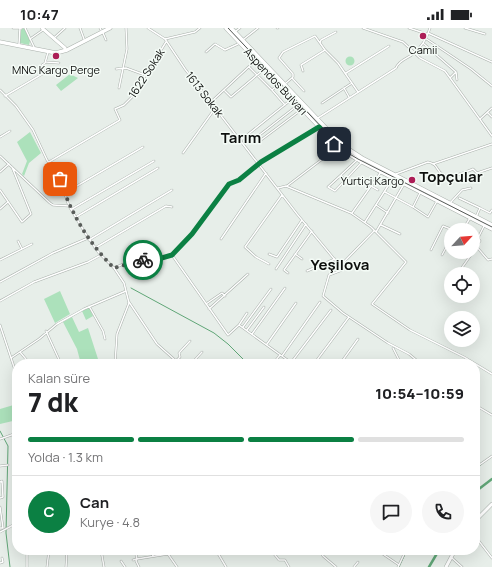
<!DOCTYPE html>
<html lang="tr">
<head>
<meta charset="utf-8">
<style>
	body { margin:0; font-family:Manrope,sans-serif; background:#f6f6f6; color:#202124; height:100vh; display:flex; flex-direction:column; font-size:15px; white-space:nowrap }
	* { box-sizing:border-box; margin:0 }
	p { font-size:13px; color:#757577 }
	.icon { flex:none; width:22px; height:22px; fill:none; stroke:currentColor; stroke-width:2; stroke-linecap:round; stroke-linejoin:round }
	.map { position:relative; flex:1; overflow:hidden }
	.sheet { position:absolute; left:12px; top:331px; width:468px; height:196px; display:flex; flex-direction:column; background:#fff; border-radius:16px; box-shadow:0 4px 16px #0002 }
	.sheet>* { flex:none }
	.needle { width:26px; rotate:64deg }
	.fabs { position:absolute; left:444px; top:195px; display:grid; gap:8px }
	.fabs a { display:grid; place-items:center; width:36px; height:36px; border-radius:50%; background:#fff; box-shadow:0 4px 16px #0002; font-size:20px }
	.pin { position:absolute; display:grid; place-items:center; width:34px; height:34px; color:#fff; margin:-17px; border-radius:8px; box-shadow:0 2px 6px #0006 }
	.courier { position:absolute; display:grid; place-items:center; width:40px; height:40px; margin:-20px; border:3px solid #0b8043; border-radius:50%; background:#fff; color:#222; box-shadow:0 1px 5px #0007 }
	.summary em { font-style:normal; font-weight:800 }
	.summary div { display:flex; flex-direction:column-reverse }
	.summary { display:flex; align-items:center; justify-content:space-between; height:68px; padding:0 16px }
	h1 { font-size:26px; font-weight:800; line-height:30px }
	.bar { display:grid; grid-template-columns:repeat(4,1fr); gap:6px 4px; align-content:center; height:48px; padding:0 16px }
	.bar i { height:5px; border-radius:3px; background:#e0e0e0 }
	.bar .selected { background:#0b8043 }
	.bar p { grid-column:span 4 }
	.line { display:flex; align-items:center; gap:10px; padding:0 16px; border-top:1px solid #e0e0e0 }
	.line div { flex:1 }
	.round { display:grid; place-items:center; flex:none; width:42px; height:42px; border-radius:21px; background:#f6f6f6 }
	.status { display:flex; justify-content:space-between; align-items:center; height:28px; padding:0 20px; background:#fff; direction:ltr }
	.status svg { height:11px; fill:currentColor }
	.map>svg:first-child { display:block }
</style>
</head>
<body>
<div class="status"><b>10:47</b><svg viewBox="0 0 49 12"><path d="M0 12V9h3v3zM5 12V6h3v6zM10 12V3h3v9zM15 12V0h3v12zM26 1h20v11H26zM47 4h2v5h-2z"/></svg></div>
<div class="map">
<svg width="492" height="539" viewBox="0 0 492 539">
	<rect width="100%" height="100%" fill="#e7eee9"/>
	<path fill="#ace1bb" d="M 24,0 L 30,13 L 29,17 L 20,15 L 21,2 Z
		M345.5 33a4.5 4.5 0 1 1 9 0a4.5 4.5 0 1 1-9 0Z
		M 70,46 L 78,50 L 61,63 L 56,57 Z
		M 30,104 L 41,125 L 29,135 L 24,148 L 22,146 L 27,133 L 17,114 Z
		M 60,263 L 70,286 L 55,295 L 44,271 Z
		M 89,279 L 93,288 L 86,292 L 82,283 Z
		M 72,289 L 79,304 L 88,300 L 98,331 L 94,333 L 95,336 L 81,336 L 77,321 L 63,294 Z
		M 17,376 L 17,392 L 0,396 L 0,381 Z"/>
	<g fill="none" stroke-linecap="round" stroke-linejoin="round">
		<path stroke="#60a677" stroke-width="1" d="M 131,260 L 214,305 L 228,316 L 248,336
			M 0,403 L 8,418 L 6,505 L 10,539
			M 475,441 L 482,436
			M 399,539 L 407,522"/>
		<path stroke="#60a677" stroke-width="2.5" d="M 475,464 L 492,451
			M 429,539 L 439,522"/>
		<g stroke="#a9b0ab" stroke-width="2.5">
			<path id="street" d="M 13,0 L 22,0
				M 25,0 L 34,19
				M 80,0 L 84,11
				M 100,0 L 101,2
				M 148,0 L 165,11 L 185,41 L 297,186 L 340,238 L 374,203
				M 277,0 L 278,0
				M 363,0 L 403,14 L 420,30 L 445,43 L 492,108
				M 409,0 L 427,6
				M 465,0 L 485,6
				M 236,3 L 240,0
				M 103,5 L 106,12
				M 428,5 L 492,34
				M 55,9 L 65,0
				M 425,10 L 471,41 L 492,58
				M 30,11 L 43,2
				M 165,11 L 195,4 L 200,0
				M 244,11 L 258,0
				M 320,15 L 321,12 L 336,4
				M 19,16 L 20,0
				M 424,16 L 456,44 L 451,49
				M 229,20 L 225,22 L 238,16
				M 325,22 L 338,35 L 358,64
				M 206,24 L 215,16 L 225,22
				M 46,34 L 59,35
				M 249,39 L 272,62 L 278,57
				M 116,41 L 126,40 L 145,47
				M 456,44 L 457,52
				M 346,45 L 389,18
				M 292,50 L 304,63
				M 286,55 L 293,49 L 293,46 L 279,30 L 283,24 L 315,8 L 325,22 L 301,37 L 303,43
				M 119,60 L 127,21 L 126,0
				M 344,60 L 349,69
				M 0,62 L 16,78 L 33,102 L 47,132 L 60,151 L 69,178 L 87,208 L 99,225 L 114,240 L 124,255 L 129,275 L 117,306 L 115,336
				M 272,62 L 285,77
				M 225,63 L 231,69 L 263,42
				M 5,68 L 44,45 L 42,37 L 45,35 L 48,24
				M 211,74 L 255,33
				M 322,75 L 352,55
				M 488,85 L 492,89
				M 318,90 L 396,40 C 399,32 407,31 413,26 C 422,19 427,10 430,0
				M 480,91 L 492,80
				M 0,109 L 10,103
				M 257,109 L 298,77
				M 241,112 L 292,71
				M 261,112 L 301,82
				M 183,125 L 216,79
				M 0,128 L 50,175 L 53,177 L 69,178
				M 49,134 L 120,92 L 115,81 L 124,77 L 132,69 L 166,14
				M 433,136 L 492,116
				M 0,144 L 9,136
				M 396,146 L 428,134 C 438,136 436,142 442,146 C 450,152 465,144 473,141 L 477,145 L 492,140
				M 341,147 L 328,159 L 335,163 L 362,134
				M 345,153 L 341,147 L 357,132
				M 287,158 L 325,129 L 330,130 L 340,122
				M 371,158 L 378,162
				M 278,160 L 286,158 L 351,185 L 371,199 L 406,234 L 372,276 L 410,302 L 464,329 L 492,346
				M 0,162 L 22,194 L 31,186 L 12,139
				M 385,164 L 413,179 L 420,165
				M 65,165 L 143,119
				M 459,170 L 480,180
				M 451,174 L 462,162 L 471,160
				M 376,177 L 388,185
				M 413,179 L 428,189 L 437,173
				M 0,181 L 8,174
				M 72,181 L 154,133
				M 352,185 L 381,144
				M 76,189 L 158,140
				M 476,189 L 480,180 L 490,185 L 492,182
				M 365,194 L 393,150
				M 381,197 L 400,206
				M 484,198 L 478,210 L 480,213 L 476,218 L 488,232 L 492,231
				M 463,202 L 470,190
				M 376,204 L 404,156
				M 221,211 L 266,145
				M 89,212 L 172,162
				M 18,213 L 22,221
				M 95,220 L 166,178 L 172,179
				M 431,222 L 443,198 L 453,202
				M 269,226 L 277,229 L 302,192
				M 295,226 L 302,231
				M 172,227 L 228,307 L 239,297 L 247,285
				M 442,227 L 448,216 L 451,215
				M 0,232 L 32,216
				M 269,236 L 256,229 L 245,219 L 282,167
				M 340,238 L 342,242 L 329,247 L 323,268 L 343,285 L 388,315 L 409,326 L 421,336
				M 114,240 L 126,235 L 158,231 L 172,227 L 192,205 L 229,156 L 239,151 L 261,134 L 319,99
				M 276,241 L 306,196
				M 461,241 L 473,224
				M 307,243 L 335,231
				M 288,245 L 284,242 L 312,203
				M 0,254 L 53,225 L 88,210
				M 0,273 L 34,254 L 88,234 L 101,227
				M 129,274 L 157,316 L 176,333
				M 206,276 L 222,265 L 225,268
				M 89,278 L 103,303 L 105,311
				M 209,281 L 248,246
				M 0,297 L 17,348
				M 239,297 L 293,336
				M 243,299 L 271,261
				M 247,302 L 264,279
				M 46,303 L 61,336
				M 252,306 L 285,260
				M 267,316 L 296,275
				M 393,320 L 401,336
				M 20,324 L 30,336
				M 282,328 L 320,274
				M 11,330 L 39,311 L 57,296 L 84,281 L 126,263
				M 180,336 L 176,333 L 180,329 L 179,325 L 190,313
				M 191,336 L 202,324
				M 273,336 L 280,327
				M 290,336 L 331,282
				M 314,336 L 349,289
				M 340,336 L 358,311
				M 475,364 L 476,366 L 475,369
				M 475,377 L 492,387
				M 0,411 L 17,405
				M 0,438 L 8,437
				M 475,440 L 492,428
				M 0,454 L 2,453 L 3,469 L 0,470
				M 0,479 L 3,500 L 0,500
				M 0,504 L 17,495
				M 475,508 L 492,530
				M 27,522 L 27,539
				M 101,522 L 104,539
				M 135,522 L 137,531 L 168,526
				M 151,522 L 153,528
				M 176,522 L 168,526 L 177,539
				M 216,522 L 226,539
				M 271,522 L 279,532 L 285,532 L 289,539
				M 320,522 L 323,528 L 336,539
				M 377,522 L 399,537
				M 401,522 L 405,525
				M 452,530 L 462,539
				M 133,532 L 137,531 L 136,533 L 139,539
				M 121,533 L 125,539
				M 0,535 L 3,534 L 2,530
				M 47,539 L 49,522
				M 66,539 L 67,522
				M 354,539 L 358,534
				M 398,539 L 406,522"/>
		</g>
		<g stroke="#a9b0ab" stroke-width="4">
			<path id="secondary" d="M 42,0 L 65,20
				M 475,493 L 492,476
				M 446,539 L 455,522"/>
		</g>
		<g stroke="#a9b0ab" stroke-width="4.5">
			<path id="primary" d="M 226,0 L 340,121 L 362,134 L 492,201
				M 231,0 L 342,117 L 362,130 L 492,197
				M 0,14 L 56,25 L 67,22 L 110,0"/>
		</g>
		<use href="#street" stroke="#fff" stroke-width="1.5"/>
		<use href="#secondary" stroke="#fff" stroke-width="3"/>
		<use href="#primary" stroke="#fff" stroke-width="3.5"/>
		<path stroke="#565a57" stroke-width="1" d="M 228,0 L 343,122 L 358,131 L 492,199"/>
	</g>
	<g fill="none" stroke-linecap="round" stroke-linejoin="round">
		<path stroke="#595d5a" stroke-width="4" stroke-dasharray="0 7.2" d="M 60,151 C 70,184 89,216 114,240 L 143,232"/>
		<path stroke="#0b8043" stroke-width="5" d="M 143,232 L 158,231 L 172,227 L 192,206 L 229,156 L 239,152 L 261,134 L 319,99 L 334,116"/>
	</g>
	<g fill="#ac1d56" stroke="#f4fbf6" stroke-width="1.5">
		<circle cx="423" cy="8" r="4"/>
		<circle cx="56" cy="28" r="4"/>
		<circle cx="412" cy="152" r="4"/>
	</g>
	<g text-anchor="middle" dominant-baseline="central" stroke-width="3" stroke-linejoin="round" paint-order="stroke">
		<g font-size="11" fill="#0d0f0d" stroke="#f4fbf6">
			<text x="423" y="21">Camii</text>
			<text x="56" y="41">MNG Kargo Perge</text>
			<text x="404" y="152" text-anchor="end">Yurtiçi Kargo</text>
		</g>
		<g font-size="11" fill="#0d0f0d" stroke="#f4fbf6">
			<text transform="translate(146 45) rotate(-57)">1622 Sokak</text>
			<text transform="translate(276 53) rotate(47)">Aspendos Bulvarı</text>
			<text transform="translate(205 66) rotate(52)">1613 Sokak</text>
		</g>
		<g font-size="15" font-weight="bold" fill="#0d0f0d" stroke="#f4fbf6">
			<text x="241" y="109">Tarım</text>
			<text x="451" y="148">Topçular</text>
			<text x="340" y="236">Yeşilova</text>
		</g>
	</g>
</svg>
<div class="fabs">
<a><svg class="needle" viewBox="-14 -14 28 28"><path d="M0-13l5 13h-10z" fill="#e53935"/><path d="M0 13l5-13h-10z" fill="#757577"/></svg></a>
<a><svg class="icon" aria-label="locate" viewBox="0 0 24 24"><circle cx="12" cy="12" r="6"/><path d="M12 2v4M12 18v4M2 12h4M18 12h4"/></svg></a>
<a><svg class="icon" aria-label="layers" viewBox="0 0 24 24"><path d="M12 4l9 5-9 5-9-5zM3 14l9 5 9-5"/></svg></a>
</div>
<div class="pin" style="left:60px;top:151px;background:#ea580c"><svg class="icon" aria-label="bag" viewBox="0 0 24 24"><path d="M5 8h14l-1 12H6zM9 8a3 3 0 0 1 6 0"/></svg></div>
<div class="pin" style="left:334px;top:116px;background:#1f2937"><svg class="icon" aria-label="home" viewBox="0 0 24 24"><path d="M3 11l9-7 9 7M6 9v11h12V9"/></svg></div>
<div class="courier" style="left:143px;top:232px"><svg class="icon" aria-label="bike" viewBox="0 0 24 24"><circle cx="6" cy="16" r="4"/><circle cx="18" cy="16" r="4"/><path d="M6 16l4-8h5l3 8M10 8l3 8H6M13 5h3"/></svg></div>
<section class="sheet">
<div class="summary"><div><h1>7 dk</h1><p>Kalan süre</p></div><em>10:54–10:59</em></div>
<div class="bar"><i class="selected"></i><i class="selected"></i><i class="selected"></i><i></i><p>Yolda · 1.3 km</p></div>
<div class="line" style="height:72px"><b class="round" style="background:#0b8043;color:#fff">C</b><div><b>Can</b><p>Kurye · 4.8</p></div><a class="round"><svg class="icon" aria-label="chat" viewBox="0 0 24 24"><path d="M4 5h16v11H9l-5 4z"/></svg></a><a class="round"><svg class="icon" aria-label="phone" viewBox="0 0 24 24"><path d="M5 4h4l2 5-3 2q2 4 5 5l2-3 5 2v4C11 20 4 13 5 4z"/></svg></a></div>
</section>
</div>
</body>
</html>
